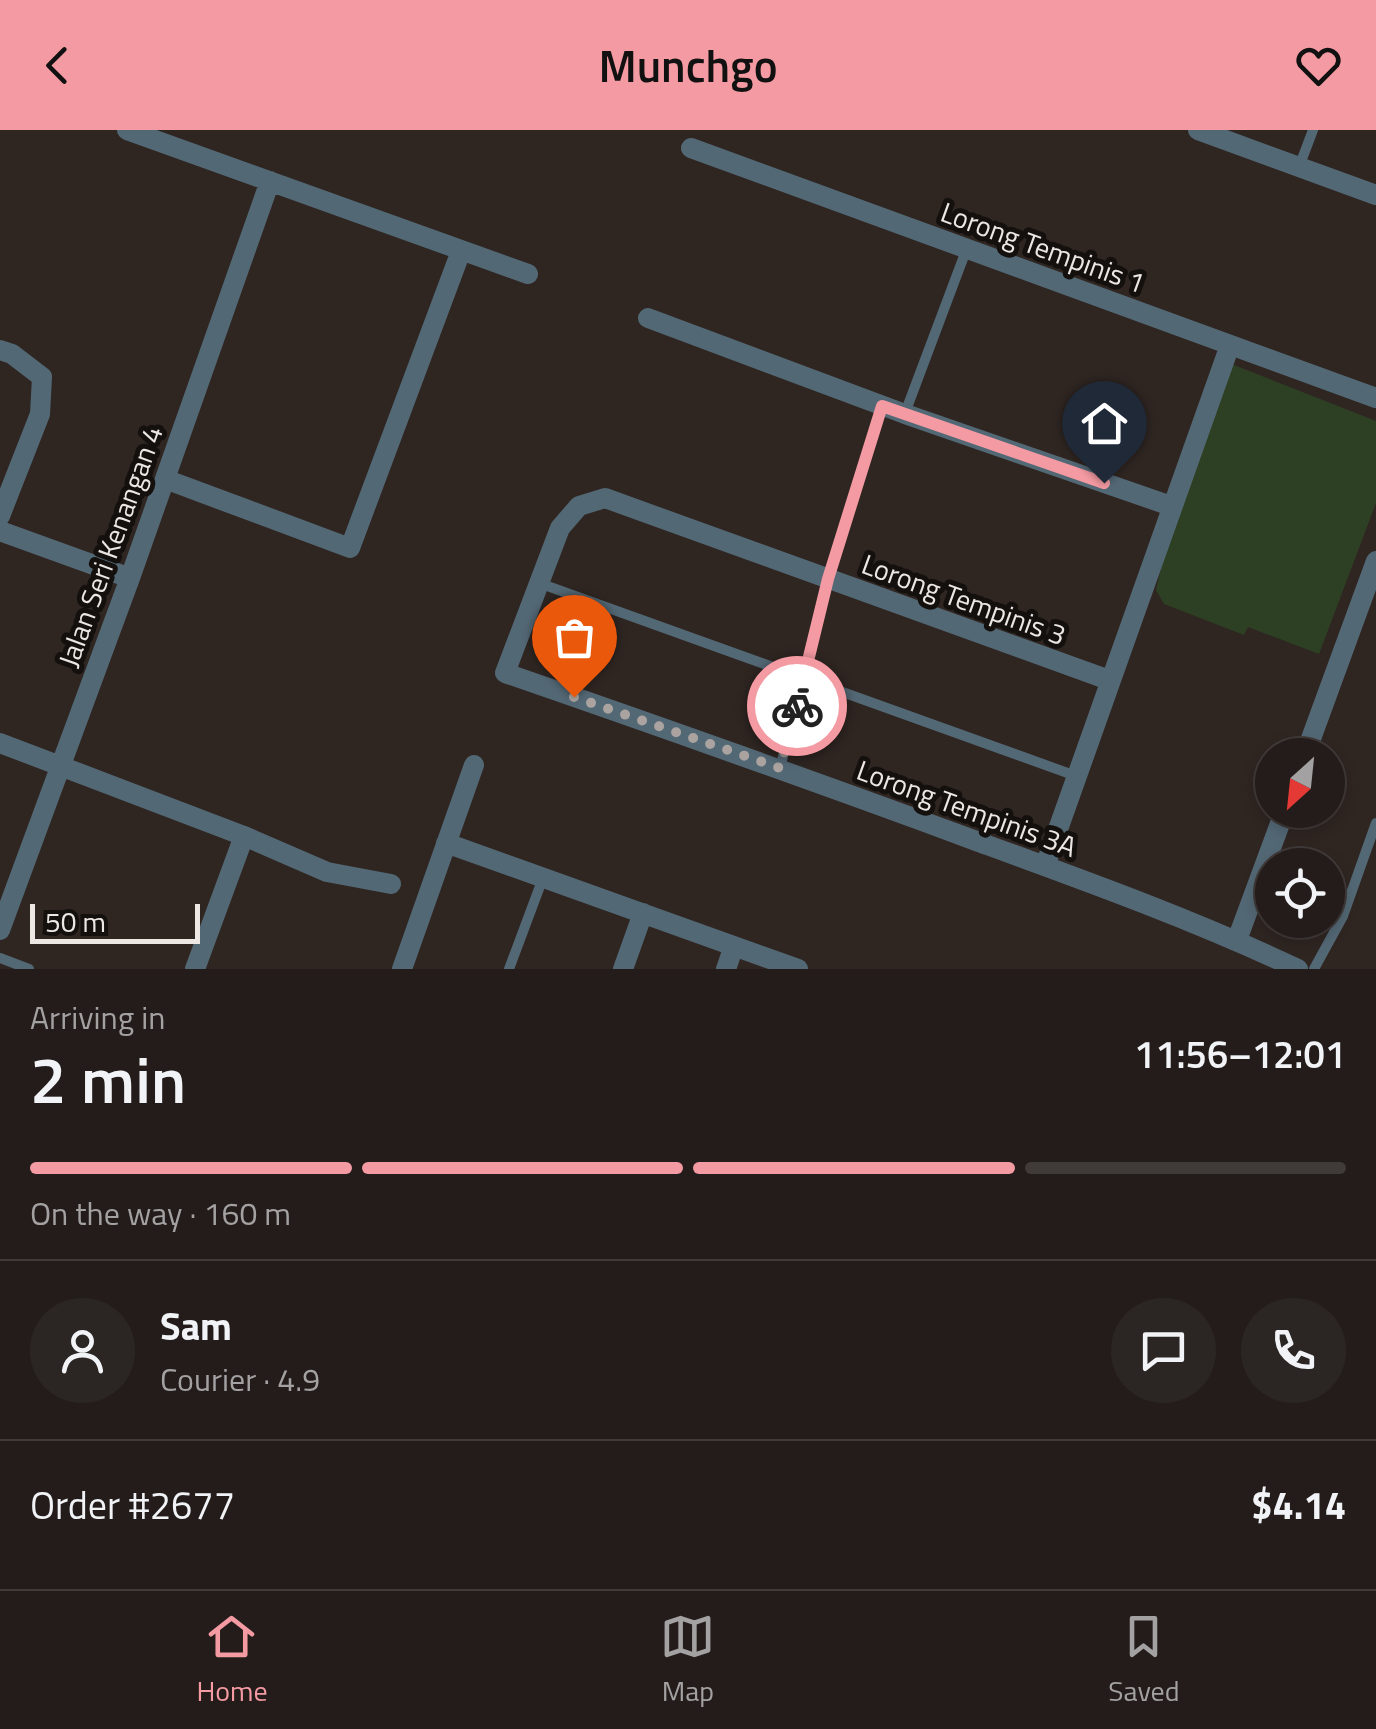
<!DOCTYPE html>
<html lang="en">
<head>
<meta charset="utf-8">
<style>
	body { margin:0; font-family:"Titillium Web",sans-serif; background:#2b2523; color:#f1f3f6; height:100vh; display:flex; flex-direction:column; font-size:38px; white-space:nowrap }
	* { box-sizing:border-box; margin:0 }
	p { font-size:32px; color:#a3a1a2 }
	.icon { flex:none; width:55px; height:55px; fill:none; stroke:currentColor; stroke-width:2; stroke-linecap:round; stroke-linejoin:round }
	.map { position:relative; height:839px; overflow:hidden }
	.drawer { display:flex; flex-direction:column; background:#231c1a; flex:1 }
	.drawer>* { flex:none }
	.needle { width:65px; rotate:207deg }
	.buttons { position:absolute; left:1255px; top:608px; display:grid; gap:20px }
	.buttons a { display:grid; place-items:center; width:90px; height:90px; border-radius:50%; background:#231c1a; box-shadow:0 5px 15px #0003,0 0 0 2px #403a39; font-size:50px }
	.scale { position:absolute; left:30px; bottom:25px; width:170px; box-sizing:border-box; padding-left:10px; border:5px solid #ede7e4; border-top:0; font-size:28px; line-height:35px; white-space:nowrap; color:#ede7e4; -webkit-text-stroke:8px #14100e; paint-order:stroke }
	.pin { position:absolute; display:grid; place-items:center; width:85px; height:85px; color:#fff; margin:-102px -42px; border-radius:50% 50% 50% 0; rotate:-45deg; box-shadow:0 0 10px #0007 }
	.pin .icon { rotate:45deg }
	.courier { position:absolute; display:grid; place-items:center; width:100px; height:100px; margin:-50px; border:8px solid #f49aa2; border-radius:50%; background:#fff; color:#222; box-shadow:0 2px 12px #0007 }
	.headline em { font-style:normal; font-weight:600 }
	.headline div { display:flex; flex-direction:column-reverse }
	.headline { display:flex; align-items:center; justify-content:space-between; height:170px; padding:0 30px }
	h1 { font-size:65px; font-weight:600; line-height:75px }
	.bar { display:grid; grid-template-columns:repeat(4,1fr); gap:15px 10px; align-content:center; height:120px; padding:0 30px }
	.bar i { height:12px; border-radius:8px; background:#403a39 }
	.bar .active { background:#f49aa2 }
	.bar p { grid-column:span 4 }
	.line { display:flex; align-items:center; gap:25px; padding:0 30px; border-top:2px solid #403a39 }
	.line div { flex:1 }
	.round { display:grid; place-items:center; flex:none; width:105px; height:105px; border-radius:52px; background:#2b2523 }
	header { display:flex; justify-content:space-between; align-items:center; height:130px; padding:0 30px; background:#f49aa2; color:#111; font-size:45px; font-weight:600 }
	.tabs { display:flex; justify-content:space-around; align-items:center; height:140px; border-top:2px solid #403a39; background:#231c1a; font-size:28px; color:#a3a1a2 }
	.tabs a { display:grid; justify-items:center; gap:5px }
	.tabs .active { color:#f49aa2 }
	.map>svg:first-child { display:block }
</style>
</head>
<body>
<header><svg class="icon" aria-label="back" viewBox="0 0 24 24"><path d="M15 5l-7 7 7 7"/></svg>Munchgo<svg class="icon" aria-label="heart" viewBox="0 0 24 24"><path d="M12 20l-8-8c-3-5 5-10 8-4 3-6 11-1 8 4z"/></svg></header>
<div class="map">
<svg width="1376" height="839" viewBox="0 0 1376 839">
	<rect width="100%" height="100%" fill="#2f2622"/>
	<path fill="#2d4024" d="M 1229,233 L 1376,291 L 1376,373 L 1319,524 L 1248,497 L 1244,505 L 1164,474 L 1156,460 L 1170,399 Z"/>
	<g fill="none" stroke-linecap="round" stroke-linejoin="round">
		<path stroke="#536875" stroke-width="10" d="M 1299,37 L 1313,0
			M 905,283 L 967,118
			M 539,453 L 1076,646
			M 780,638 L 828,449 L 882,276
			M 0,828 L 29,839
			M 509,839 L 543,748
			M 1314,839 L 1343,786 L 1376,693"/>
		<path stroke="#536875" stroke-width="20" d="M 127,0 L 528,144
			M 1198,0 L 1376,65
			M 691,18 L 1376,268
			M 648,188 L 905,284 L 1171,376
			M 0,220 L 12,224 L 42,247 L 40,284 L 0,386
			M 165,349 L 350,418 L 461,121
			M 0,401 L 130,448
			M 1109,550 L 605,368 L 579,376 L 560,398 L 505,543 C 664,598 822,654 979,712 C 1086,751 1194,790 1298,839
			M 0,613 L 244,706 L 327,742 L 391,754
			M 1305,625 L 1376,431
			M 446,713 L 798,839
			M 1045,736 L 1230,215
			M 0,800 L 130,448 L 270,51
			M 1237,810 L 1285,680
			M 195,839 L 244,706
			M 402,839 L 474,635
			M 623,839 L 643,783
			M 726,839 L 734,816"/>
	</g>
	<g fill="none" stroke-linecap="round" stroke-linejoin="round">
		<path stroke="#aaa3a0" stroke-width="10" stroke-dasharray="0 18" d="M 574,567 L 780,638 L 797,576"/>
		<path stroke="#f49aa2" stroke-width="12" d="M 797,576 L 828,449 L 882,276 L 1104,353"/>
	</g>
	<g text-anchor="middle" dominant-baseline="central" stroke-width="10" stroke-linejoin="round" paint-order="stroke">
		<g font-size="28" fill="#ede7e4" stroke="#14100e">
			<text transform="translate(1043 117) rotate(20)">Lorong Tempinis 1</text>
			<text transform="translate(110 416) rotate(-70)">Jalan Seri Kenangan 4</text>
			<text transform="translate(964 469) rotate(20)">Lorong Tempinis 3</text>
			<text transform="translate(967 678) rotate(20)">Lorong Tempinis 3A</text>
		</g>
	</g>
</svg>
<div class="buttons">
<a><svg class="needle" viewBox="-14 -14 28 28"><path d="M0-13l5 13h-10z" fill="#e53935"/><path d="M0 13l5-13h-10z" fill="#a3a1a2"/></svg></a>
<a><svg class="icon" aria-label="locate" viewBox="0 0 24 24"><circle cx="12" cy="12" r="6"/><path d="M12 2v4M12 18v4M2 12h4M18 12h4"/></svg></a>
</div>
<div class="scale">50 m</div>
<div class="pin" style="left:574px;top:567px;background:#ea580c"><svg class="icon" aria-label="bag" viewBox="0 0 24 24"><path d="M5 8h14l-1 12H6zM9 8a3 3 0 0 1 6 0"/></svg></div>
<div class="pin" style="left:1104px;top:353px;background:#1f2937"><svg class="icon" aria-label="home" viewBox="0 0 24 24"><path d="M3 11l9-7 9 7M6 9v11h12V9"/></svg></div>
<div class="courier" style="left:797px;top:576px"><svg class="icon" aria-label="bike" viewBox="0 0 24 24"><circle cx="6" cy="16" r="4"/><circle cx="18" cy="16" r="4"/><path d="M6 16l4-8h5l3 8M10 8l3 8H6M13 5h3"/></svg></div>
</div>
<section class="drawer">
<div class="headline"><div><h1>2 min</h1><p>Arriving in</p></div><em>11:56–12:01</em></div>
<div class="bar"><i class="active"></i><i class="active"></i><i class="active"></i><i></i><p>On the way · 160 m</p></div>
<div class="line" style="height:180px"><a class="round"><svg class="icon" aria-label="person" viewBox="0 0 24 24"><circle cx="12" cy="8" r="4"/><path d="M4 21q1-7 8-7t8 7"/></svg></a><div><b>Sam</b><p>Courier · 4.9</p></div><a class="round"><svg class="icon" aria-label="chat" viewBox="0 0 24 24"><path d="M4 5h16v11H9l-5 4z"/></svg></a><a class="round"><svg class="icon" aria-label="phone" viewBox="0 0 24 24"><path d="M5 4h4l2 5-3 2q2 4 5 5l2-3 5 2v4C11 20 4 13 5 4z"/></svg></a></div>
<div class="line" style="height:130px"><div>Order #2677</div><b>$4.14</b></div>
</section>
<nav class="tabs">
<a class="active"><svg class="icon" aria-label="home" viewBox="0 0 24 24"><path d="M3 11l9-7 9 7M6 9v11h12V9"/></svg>Home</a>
<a><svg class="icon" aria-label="map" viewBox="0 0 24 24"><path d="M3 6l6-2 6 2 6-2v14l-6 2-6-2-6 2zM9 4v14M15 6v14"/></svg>Map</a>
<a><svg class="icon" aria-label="saved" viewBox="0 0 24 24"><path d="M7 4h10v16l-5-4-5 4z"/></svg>Saved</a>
</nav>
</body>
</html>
